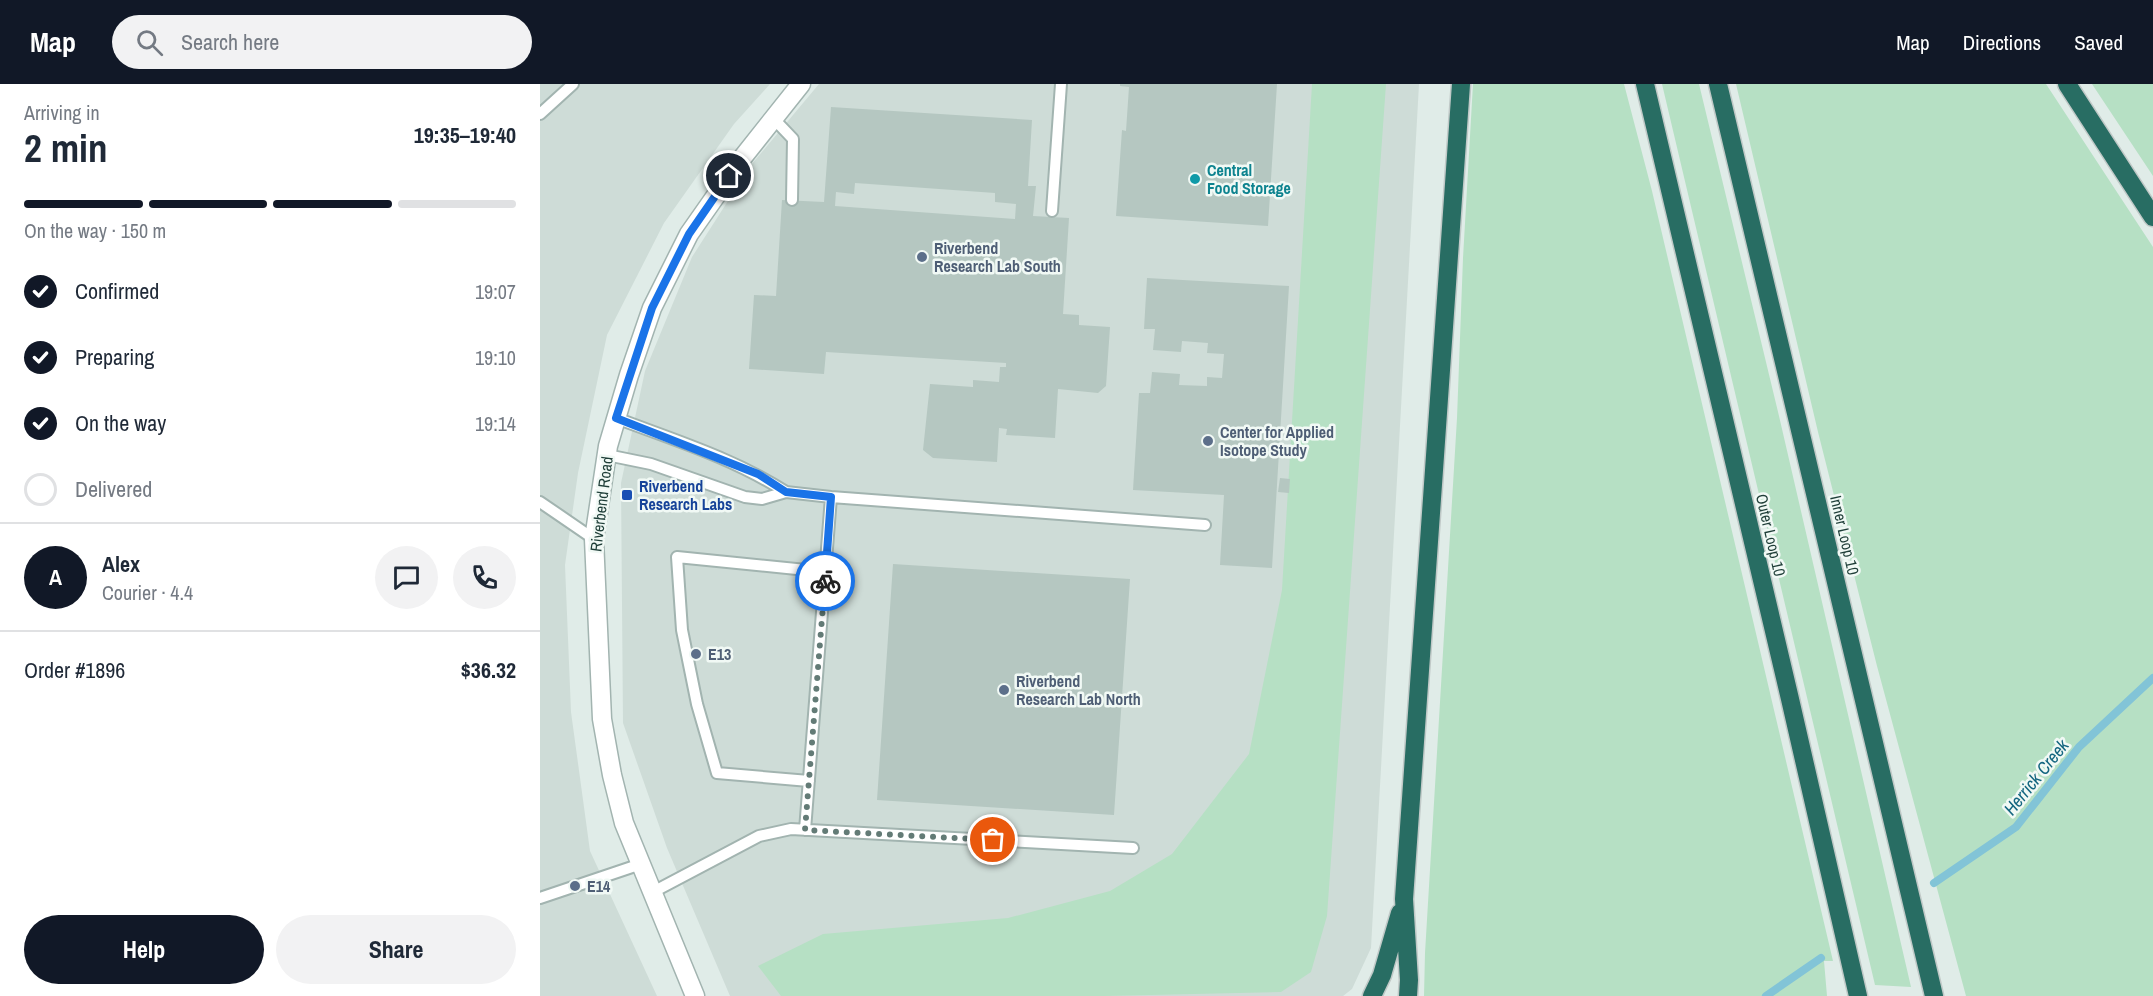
<!DOCTYPE html>
<html lang="en">
<head>
<meta charset="utf-8">
<style>
	body { margin:0; font-family:"Archivo Narrow",sans-serif; background:#f2f2f3; color:#1f2937; height:100vh; display:flex; flex-direction:column; font-size:22px; white-space:nowrap }
	* { box-sizing:border-box; margin:0 }
	p { font-size:20px; color:#747a83 }
	.icon { flex:none; width:33px; height:33px; fill:none; stroke:currentColor; stroke-width:2; stroke-linecap:round; stroke-linejoin:round }
	.map { position:relative; flex:1; overflow:hidden }
	.drawer { display:flex; flex-direction:column; background:#fff; width:540px }
	.drawer>* { flex:none }
	.pin { position:absolute; display:grid; place-items:center; width:51px; height:51px; color:#fff; margin:-26px; border:3px solid #fff; border-radius:50%; box-shadow:0 2px 6px #0007 }
	.courier { position:absolute; display:grid; place-items:center; width:60px; height:60px; margin:-30px; border:4px solid #1a73e8; border-radius:50%; background:#fff; color:#222; box-shadow:0 2px 8px #0007 }
	.overview em { font-style:normal; font-weight:700 }
	.overview div { display:flex; flex-direction:column-reverse }
	.overview { display:flex; align-items:center; justify-content:space-between; height:102px; padding:0 24px }
	h1 { font-size:39px; font-weight:700; line-height:45px }
	.bar { display:grid; grid-template-columns:repeat(4,1fr); gap:9px 6px; align-content:center; height:72px; padding:0 24px }
	.bar i { height:8px; border-radius:4px; background:#e0e1e3 }
	.bar .on { background:#111827 }
	.bar p { grid-column:span 4 }
	.line { display:flex; align-items:center; gap:15px; padding:0 24px; border-top:2px solid #e0e1e3 }
	.line div { flex:1 }
	.round { display:grid; place-items:center; flex:none; width:63px; height:63px; border-radius:32px; background:#f2f2f3 }
	ol { padding:0 24px; list-style:none }
	li { display:flex; align-items:center; gap:18px; height:66px }
	li p { margin-inline-start:auto }
	li .icon { padding:6px; border-radius:50%; background:#111827; color:#fff; stroke-width:4 }
	li:last-child { color:#747a83 }
	li i { width:33px; height:33px; border:3px solid #e0e1e3; border-radius:50% }
	.cta { display:flex; gap:12px; margin-top:auto; padding:12px 24px }
	.cta a { flex:1; height:69px; border-radius:36px; background:#111827; color:#fff; font-size:24px; font-weight:700; line-height:69px; text-align:center }
	.cta a+a { background:#f2f2f3; color:#1f2937 }
	header { display:flex; align-items:center; gap:36px; box-sizing:border-box; height:84px; padding:0 30px; background:#111827; color:#fff }
	header strong { font-size:28px }
	nav { display:flex; gap:33px; margin-inline-start:auto; font-size:21px }
	.search { width:420px; height:54px; background:#f2f2f3; display:flex; align-items:center; gap:15px; box-sizing:border-box; padding:0 21px; border-radius:33px; color:#747a83; font-size:22px }
	main { display:flex; flex:1; min-height:0 }
	.map>svg:first-child { display:block }
</style>
</head>
<body>
<header>
<strong>Map</strong>
<div class="search"><svg class="icon" aria-label="search" viewBox="0 0 24 24"><circle cx="10" cy="10" r="6"/><path d="M15 15l6 6"/></svg>Search here</div>
<nav><a>Map</a><a>Directions</a><a>Saved</a></nav>
</header>
<main>
<section class="drawer">
<div class="overview"><div><h1>2 min</h1><p>Arriving in</p></div><em>19:35–19:40</em></div>
<div class="bar"><i class="on"></i><i class="on"></i><i class="on"></i><i></i><p>On the way · 150 m</p></div>
<ol>
<li><svg class="icon" aria-label="check" viewBox="0 0 24 24"><path d="M5 12l5 5 9-10"/></svg>Confirmed<p>19:07</p></li>
<li><svg class="icon" aria-label="check" viewBox="0 0 24 24"><path d="M5 12l5 5 9-10"/></svg>Preparing<p>19:10</p></li>
<li><svg class="icon" aria-label="check" viewBox="0 0 24 24"><path d="M5 12l5 5 9-10"/></svg>On the way<p>19:14</p></li>
<li><i></i>Delivered</li>
</ol>
<div class="line" style="height:108px"><b class="round" style="background:#111827;color:#fff">A</b><div><b>Alex</b><p>Courier · 4.4</p></div><a class="round"><svg class="icon" aria-label="chat" viewBox="0 0 24 24"><path d="M4 5h16v11H9l-5 4z"/></svg></a><a class="round"><svg class="icon" aria-label="phone" viewBox="0 0 24 24"><path d="M5 4h4l2 5-3 2q2 4 5 5l2-3 5 2v4C11 20 4 13 5 4z"/></svg></a></div>
<div class="line" style="height:78px"><div>Order #1896</div><b>$36.32</b></div>
<div class="cta"><a>Help</a><a>Share</a></div>
</section>
<div class="map">
<svg width="1613" height="912" viewBox="0 0 1613 912">
	<rect width="100%" height="100%" fill="#e0ece8"/>
	<path fill="#cedcd7" d="M 0,0 L 230,0 L 194,40 L 124,139 L 67,251 L 38,389 L 25,481 L 31,628 L 50,767 L 117,912 L 0,912 Z
		M 279,0 L 879,0 L 831,864 L 812,905 L 803,912 L 190,912 L 127,764 L 83,639 L 81,399 L 105,287 L 152,173 L 211,81 Z"/>
	<path fill="#b6e0c4" d="M 772,0 L 846,0 L 787,832 L 771,888 L 741,908 L 564,912 L 241,912 L 218,882 L 283,850 L 468,834 L 570,807 L 632,770 L 709,670 L 742,506 Z
		M 933,0 L 1084,0 L 1112,107 L 1293,877 L 1284,877 L 1287,912 L 884,912 L 885,869 L 917,334 L 923,174 Z
		M 1122,0 L 1159,0 L 1239,332 L 1371,903 L 1335,901 L 1331,884 Z
		M 1196,0 L 1506,0 L 1613,163 L 1613,912 L 1426,912 L 1337,582 L 1278,348 Z
		M 1552,0 L 1613,0 L 1613,92 Z"/>
	<g fill="none" stroke-linecap="round" stroke-linejoin="round">
		<path stroke="#82c4d7" stroke-width="8" d="M 1394,799 L 1476,743 L 1539,663 L 1613,594
			M 1226,912 L 1281,874"/>
	</g>
	<path fill="#b5c7c1" fill-rule="evenodd" d="M 580,0 L 737,0 L 728,142 L 576,132 L 582,46 L 586,47 L 589,3 L 580,2 Z
		M 291,23 L 492,36 L 488,102 L 496,102 L 493,132 L 529,134 L 523,230 L 539,231 L 539,241 L 570,243 L 566,302 L 558,309 L 518,305 L 515,354 L 466,351 L 467,345 L 459,344 L 457,378 L 393,374 L 383,366 L 390,300 L 433,303 L 433,296 L 459,298 L 460,283 L 466,283 L 466,279 L 286,268 L 284,290 L 209,285 L 214,211 L 236,212 L 242,116 L 284,118 ZM 315,99 L 455,109 L 455,118 L 476,120 L 475,135 L 295,122 L 296,108 L 314,110 Z
		M 607,194 L 749,202 L 732,484 L 680,481 L 684,411 L 593,406 L 599,309 L 610,309 L 612,288 L 640,290 L 639,301 L 667,302 L 667,293 L 682,294 L 684,270 L 667,269 L 668,259 L 642,257 L 641,268 L 613,266 L 615,245 L 604,245 Z
		M 740,394 L 750,395 L 749,409 L 738,408 Z
		M 353,480 L 590,495 L 574,731 L 337,716 Z"/>
	<g fill="none" stroke-linecap="round" stroke-linejoin="round">
		<g stroke="#a2b4b0" stroke-width="14">
			<path id="service" d="M 0,30 L 33,0
				M 233,34 L 253,55 L 252,116
				M 512,127 L 521,0
				M 76,334 C 134,356 193,374 246,408
				M 67,371 L 111,380 L 205,413 L 222,415 L 246,408 L 291,413 L 665,441
				M 0,418 L 54,455
				M 269,697 L 177,689 L 157,620 L 142,546 L 137,473 L 286,488
				M 265,746 L 291,413
				M 113,808 L 219,752 L 251,745 L 593,764
				M 0,814 L 101,780"/>
		</g>
		<g stroke="#a2b4b0" stroke-width="21">
			<path id="tertiary" d="M 155,912 L 84,739 L 72,691 L 62,635 L 54,455 L 68,362 L 89,291 L 112,224 L 149,150 L 203,73 L 261,0"/>
		</g>
		<g stroke="#c0c9c7" stroke-width="21">
			<path id="motorway" d="M 1105,0 L 1250,615 L 1318,912
				M 1178,0 L 1394,912
				M 1527,0 L 1613,133
				M 832,912 L 842,891 L 860,829
				M 868,912 L 869,896 L 864,815 L 921,0"/>
		</g>
		<use href="#service" stroke="#fff" stroke-width="10"/>
		<use href="#tertiary" stroke="#fff" stroke-width="18"/>
		<use href="#motorway" stroke="#286d63" stroke-width="18"/>
	</g>
	<g fill="none" stroke-linecap="round" stroke-linejoin="round">
		<path stroke="#637b76" stroke-width="6" stroke-dasharray="0 10.8" d="M 285,497 L 265,746 L 453,756"/>
		<path stroke="#1a73e8" stroke-width="8" d="M 189,92 L 149,150 L 112,224 L 76,334 L 218,390 L 246,408 L 291,413 L 285,497"/>
	</g>
	<circle fill="#0f9aa8" stroke="#f1f9f5" stroke-width="2" cx="655" cy="95" r="6"/>
	<g fill="#5c6f8a" stroke="#f1f9f5" stroke-width="2">
		<circle cx="382" cy="173" r="6"/>
		<circle cx="668" cy="357" r="6"/>
		<circle cx="156" cy="570" r="6"/>
		<circle cx="464" cy="606" r="6"/>
		<circle cx="35" cy="802" r="6"/>
	</g>
	<rect fill="#1a4fb4" stroke="#f1f9f5" stroke-width="2" x="81" y="405" width="12" height="12" rx="3"/>
	<g text-anchor="middle" dominant-baseline="central" stroke-width="5" stroke-linejoin="round" paint-order="stroke">
		<g font-size="16" font-weight="bold" fill="#0d838f" stroke="#f1f9f5" text-anchor="start">
			<text x="667" y="86">Central<tspan x="667" dy="18">Food Storage</tspan></text>
		</g>
		<g font-size="16" font-weight="bold" fill="#4e5e75" stroke="#f1f9f5" text-anchor="start">
			<text x="394" y="164">Riverbend<tspan x="394" dy="18">Research Lab South</tspan></text>
			<text x="680" y="348">Center for Applied<tspan x="680" dy="18">Isotope Study</tspan></text>
			<text x="168" y="570">E13</text>
			<text x="476" y="597">Riverbend<tspan x="476" dy="18">Research Lab North</tspan></text>
			<text x="47" y="802">E14</text>
		</g>
		<g font-size="16" font-weight="bold" fill="#164399" stroke="#f1f9f5" text-anchor="start">
			<text x="99" y="402">Riverbend<tspan x="99" dy="18">Research Labs</tspan></text>
		</g>
		<g font-size="16" fill="#1f3e38" stroke="#f1f9f5">
			<text transform="translate(61 420) rotate(-83)">Riverbend Road</text>
			<text transform="translate(1231 451) rotate(77)">Outer Loop 10</text>
			<text transform="translate(1305 451) rotate(77)">Inner Loop 10</text>
		</g>
		<g font-size="18" font-style="italic" fill="#146680" stroke="#f1f9f5">
			<text transform="translate(1496 693) rotate(-51)">Herrick Creek</text>
		</g>
	</g>
</svg>
<div class="pin" style="left:453px;top:756px;background:#ea580c"><svg class="icon" aria-label="bag" viewBox="0 0 24 24"><path d="M5 8h14l-1 12H6zM9 8a3 3 0 0 1 6 0"/></svg></div>
<div class="pin" style="left:189px;top:92px;background:#1f2937"><svg class="icon" aria-label="home" viewBox="0 0 24 24"><path d="M3 11l9-7 9 7M6 9v11h12V9"/></svg></div>
<div class="courier" style="left:285px;top:497px"><svg class="icon" aria-label="bike" viewBox="0 0 24 24"><circle cx="6" cy="16" r="4"/><circle cx="18" cy="16" r="4"/><path d="M6 16l4-8h5l3 8M10 8l3 8H6M13 5h3"/></svg></div>
</div>
</main>
</body>
</html>
